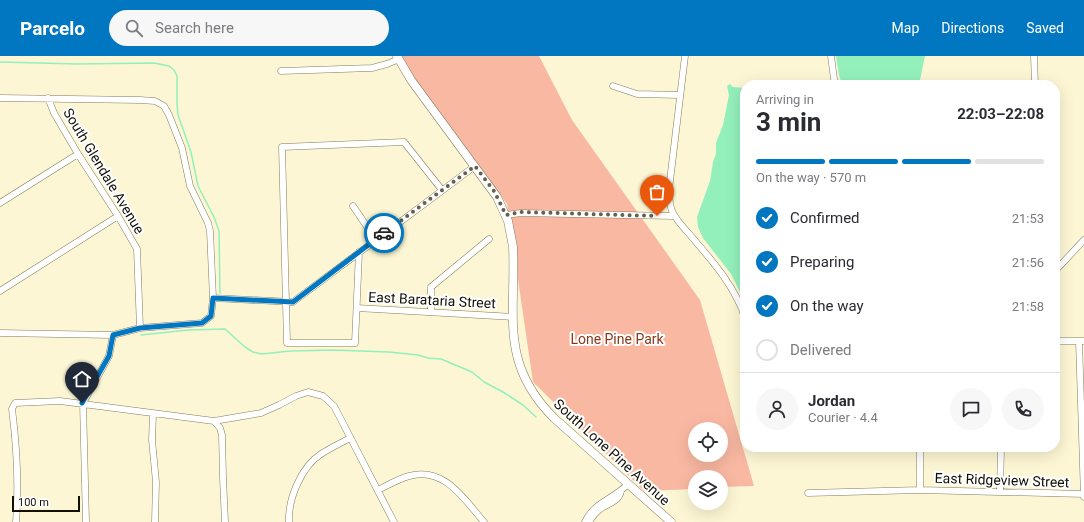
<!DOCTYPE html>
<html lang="en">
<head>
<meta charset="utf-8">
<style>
	body { margin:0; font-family:Roboto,sans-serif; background:#f7f7f7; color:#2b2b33; height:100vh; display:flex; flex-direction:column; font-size:15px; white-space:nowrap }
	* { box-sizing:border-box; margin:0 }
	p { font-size:13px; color:#7c7c81 }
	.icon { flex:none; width:22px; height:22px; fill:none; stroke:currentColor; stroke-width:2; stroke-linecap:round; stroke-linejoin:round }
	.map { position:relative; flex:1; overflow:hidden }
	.drawer { position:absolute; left:740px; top:24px; width:320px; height:372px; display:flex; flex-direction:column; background:#fff; border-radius:16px; box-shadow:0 4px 16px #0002 }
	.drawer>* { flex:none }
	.controls { position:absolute; left:688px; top:366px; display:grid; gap:8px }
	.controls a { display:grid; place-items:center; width:40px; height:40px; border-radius:50%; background:#fff; box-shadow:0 4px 16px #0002; font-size:20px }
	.scale { position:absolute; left:12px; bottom:10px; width:68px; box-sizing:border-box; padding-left:4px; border:2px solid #121005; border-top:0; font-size:11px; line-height:14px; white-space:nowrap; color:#121005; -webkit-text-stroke:3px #fff; paint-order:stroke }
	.pin { position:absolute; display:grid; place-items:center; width:34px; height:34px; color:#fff; margin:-41px -17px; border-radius:50% 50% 50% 0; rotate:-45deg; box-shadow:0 0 4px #0007 }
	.pin .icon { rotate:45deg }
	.courier { position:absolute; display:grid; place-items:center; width:40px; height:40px; margin:-20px; border:3px solid #0077c0; border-radius:50%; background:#fff; color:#222; box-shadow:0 1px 5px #0007 }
	.summary em { font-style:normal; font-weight:700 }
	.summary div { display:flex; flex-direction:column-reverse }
	.summary { display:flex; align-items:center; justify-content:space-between; height:68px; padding:0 16px }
	h1 { font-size:26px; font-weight:700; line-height:30px }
	.bar { display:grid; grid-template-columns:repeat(4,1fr); gap:6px 4px; align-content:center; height:48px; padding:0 16px }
	.bar i { height:5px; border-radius:3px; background:#e1e1e2 }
	.bar .current { background:#0077c0 }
	.bar p { grid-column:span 4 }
	.line { display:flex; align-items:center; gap:10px; padding:0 16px; border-top:1px solid #e1e1e2 }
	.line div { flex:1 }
	.round { display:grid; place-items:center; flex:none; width:42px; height:42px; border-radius:21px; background:#f7f7f7 }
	ol { padding:0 16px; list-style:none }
	li { display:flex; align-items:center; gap:12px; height:44px }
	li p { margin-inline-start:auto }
	li .icon { padding:4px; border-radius:50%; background:#0077c0; color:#fff; stroke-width:4 }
	li:last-child { color:#7c7c81 }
	li i { width:22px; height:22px; border:2px solid #e1e1e2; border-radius:50% }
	header { display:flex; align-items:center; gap:24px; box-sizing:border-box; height:56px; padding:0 20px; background:#0077c0; color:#fff }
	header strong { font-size:19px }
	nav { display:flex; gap:22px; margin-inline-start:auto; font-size:14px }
	.search { width:280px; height:36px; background:#f7f7f7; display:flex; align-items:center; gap:10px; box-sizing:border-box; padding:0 14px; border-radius:22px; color:#7c7c81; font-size:15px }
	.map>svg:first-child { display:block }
</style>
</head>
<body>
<header>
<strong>Parcelo</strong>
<div class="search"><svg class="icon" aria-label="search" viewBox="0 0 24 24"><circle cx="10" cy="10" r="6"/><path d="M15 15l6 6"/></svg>Search here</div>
<nav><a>Map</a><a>Directions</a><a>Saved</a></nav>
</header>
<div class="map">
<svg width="1084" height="466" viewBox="0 0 1084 466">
	<rect width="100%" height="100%" fill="#fcf6d4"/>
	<path fill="#f9b8a2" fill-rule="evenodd" d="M 401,0 L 539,0 L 572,64 L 700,244 L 754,430 L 721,431 L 721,421 L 695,421 L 695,433 L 644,435 L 533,326 L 507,148 L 414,25 ZM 695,373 L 721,373 L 721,399 L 695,399 Z"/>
	<path fill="#93f0bb" d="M 836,0 L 925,0 L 919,29 L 842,29 L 839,19 Z
		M 730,28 L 733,31 L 745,32 L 745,246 L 731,218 L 703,182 L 698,171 L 697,161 L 710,125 L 713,106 L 716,98 L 716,87 L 723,69 L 729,39 L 727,30 Z"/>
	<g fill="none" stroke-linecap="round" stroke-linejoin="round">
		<path stroke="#93f0bb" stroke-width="1.5" d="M 0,6 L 77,8 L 154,7 L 169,10 L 174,14 L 177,20 L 177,47 L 178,59 L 191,96 L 198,130 L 214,161 L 219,175 L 220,237
			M 141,279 L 188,274 L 225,273 L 245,291 L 253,296 L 262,298 L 290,295 L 333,294 L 389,296 L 418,299 L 428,302 L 441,303 L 472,316 L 484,326 L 503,336 L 523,349 L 536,361"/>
		<g stroke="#827c5e" stroke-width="7">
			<path id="minor" d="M 685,0 L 669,133 C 669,141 669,150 673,157 C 678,167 689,177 696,186 C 716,209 735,232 745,261
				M 831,0 L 834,23 L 837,29
				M 1034,0 L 1035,29
				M 281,15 L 372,12 L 387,8 L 399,3
				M 613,30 L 637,38 L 680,39
				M 0,42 L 140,44 L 155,45 L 164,50 L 169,59 L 182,92 L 190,130 L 208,167 L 210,175 L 213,242
				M 48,42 L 54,57 L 78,98 L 118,160 L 137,193 L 140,272
				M 0,147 L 78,98
				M 353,150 L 376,184
				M 506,159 L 521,157 L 674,160
				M 359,196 L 355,287 L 287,287 L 282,91 L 404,86 L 442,134
				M 1055,215 L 1084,184
				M 0,235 L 118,160
				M 357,252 L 513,261
				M 431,256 L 431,231 L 489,183
				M 0,277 L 113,279 L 140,272 L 202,267 L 211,260 L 213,242 L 293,246 L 475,110
				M 1055,285 L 1084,285
				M 1079,285 L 1084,441
				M 153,358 L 152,384 L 156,426 L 155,466
				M 214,365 L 220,372 L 222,379 L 223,422 L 225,466
				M 378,434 C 388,429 398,423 409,420 C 444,410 464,443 484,466
				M 920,434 L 920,391
				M 1000,436 L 1001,391
				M 808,437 L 920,434 L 1084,438
				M 16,466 C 19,427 17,392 12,353 L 15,347 L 60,345 L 214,365 L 261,357 L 279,349 L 296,340 L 308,336 L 323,340 L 334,350 L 394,466
				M 86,466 L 83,347 L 109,300 L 113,279
				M 289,466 C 288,443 301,411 321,398 C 330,392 341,387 350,382
				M 585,466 C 594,446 614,443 628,428
				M 589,466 C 592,461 595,457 600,453 C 607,448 620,445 621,435"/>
		</g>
		<g stroke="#827c5e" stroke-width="9">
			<path id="major" d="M 397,0 L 411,24 L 497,141 L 508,165 L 513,191 C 516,260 499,307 554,362 L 671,466"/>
		</g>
		<use href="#minor" stroke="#fff" stroke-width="6"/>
		<use href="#major" stroke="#fff" stroke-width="8"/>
	</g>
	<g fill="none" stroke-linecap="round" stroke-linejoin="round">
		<path stroke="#64604d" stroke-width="4" stroke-dasharray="0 7.2" d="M 384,177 L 475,110 L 494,135 L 506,159 L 521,156 L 657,160"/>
		<path stroke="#0077c0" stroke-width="5" d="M 82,347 L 109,300 L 113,279 L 140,272 L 202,267 L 211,260 L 213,242 L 293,246 L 384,177"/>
	</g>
	<g text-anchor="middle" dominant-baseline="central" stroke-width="4" stroke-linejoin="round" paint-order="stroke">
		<g font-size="14" fill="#121005" stroke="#fff">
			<text transform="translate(104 115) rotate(59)">South Glendale Avenue</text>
			<text transform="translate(432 244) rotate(3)">East Barataria Street</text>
			<text transform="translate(612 396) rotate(42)">South Lone Pine Avenue</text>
			<text transform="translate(1002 424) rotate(2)">East Ridgeview Street</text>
		</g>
		<g font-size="14" fill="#89391c" stroke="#fff">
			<text x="617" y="283">Lone Pine Park</text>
		</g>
	</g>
</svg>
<div class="controls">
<a><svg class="icon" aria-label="locate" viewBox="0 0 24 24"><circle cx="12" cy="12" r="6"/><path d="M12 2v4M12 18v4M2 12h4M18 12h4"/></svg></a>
<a><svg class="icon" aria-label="layers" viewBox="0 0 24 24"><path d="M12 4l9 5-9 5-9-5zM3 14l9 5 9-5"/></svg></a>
</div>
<div class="scale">100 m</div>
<div class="pin" style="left:657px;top:160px;background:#ea580c"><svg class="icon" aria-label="bag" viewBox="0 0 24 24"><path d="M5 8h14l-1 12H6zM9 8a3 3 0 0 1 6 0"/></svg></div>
<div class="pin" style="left:82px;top:347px;background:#1f2937"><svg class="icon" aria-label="home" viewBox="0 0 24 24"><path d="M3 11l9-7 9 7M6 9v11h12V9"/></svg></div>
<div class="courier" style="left:384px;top:177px"><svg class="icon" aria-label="car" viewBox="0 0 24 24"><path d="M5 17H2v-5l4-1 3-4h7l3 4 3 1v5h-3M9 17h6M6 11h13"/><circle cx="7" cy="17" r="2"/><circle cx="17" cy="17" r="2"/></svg></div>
<section class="drawer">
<div class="summary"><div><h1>3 min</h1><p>Arriving in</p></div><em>22:03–22:08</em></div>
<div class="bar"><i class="current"></i><i class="current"></i><i class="current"></i><i></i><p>On the way · 570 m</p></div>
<ol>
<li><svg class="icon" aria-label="check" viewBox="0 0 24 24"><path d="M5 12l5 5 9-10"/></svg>Confirmed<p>21:53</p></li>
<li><svg class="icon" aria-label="check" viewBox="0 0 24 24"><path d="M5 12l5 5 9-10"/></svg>Preparing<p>21:56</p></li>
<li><svg class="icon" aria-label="check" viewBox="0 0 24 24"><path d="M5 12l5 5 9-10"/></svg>On the way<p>21:58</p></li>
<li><i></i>Delivered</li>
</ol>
<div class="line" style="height:72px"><a class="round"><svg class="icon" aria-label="person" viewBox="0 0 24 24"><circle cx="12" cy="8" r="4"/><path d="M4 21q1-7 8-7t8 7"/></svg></a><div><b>Jordan</b><p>Courier · 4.4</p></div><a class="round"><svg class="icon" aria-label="chat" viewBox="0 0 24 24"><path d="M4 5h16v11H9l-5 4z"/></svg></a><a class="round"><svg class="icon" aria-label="phone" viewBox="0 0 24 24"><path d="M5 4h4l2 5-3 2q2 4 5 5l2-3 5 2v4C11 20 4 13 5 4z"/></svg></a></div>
</section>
</div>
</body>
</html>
